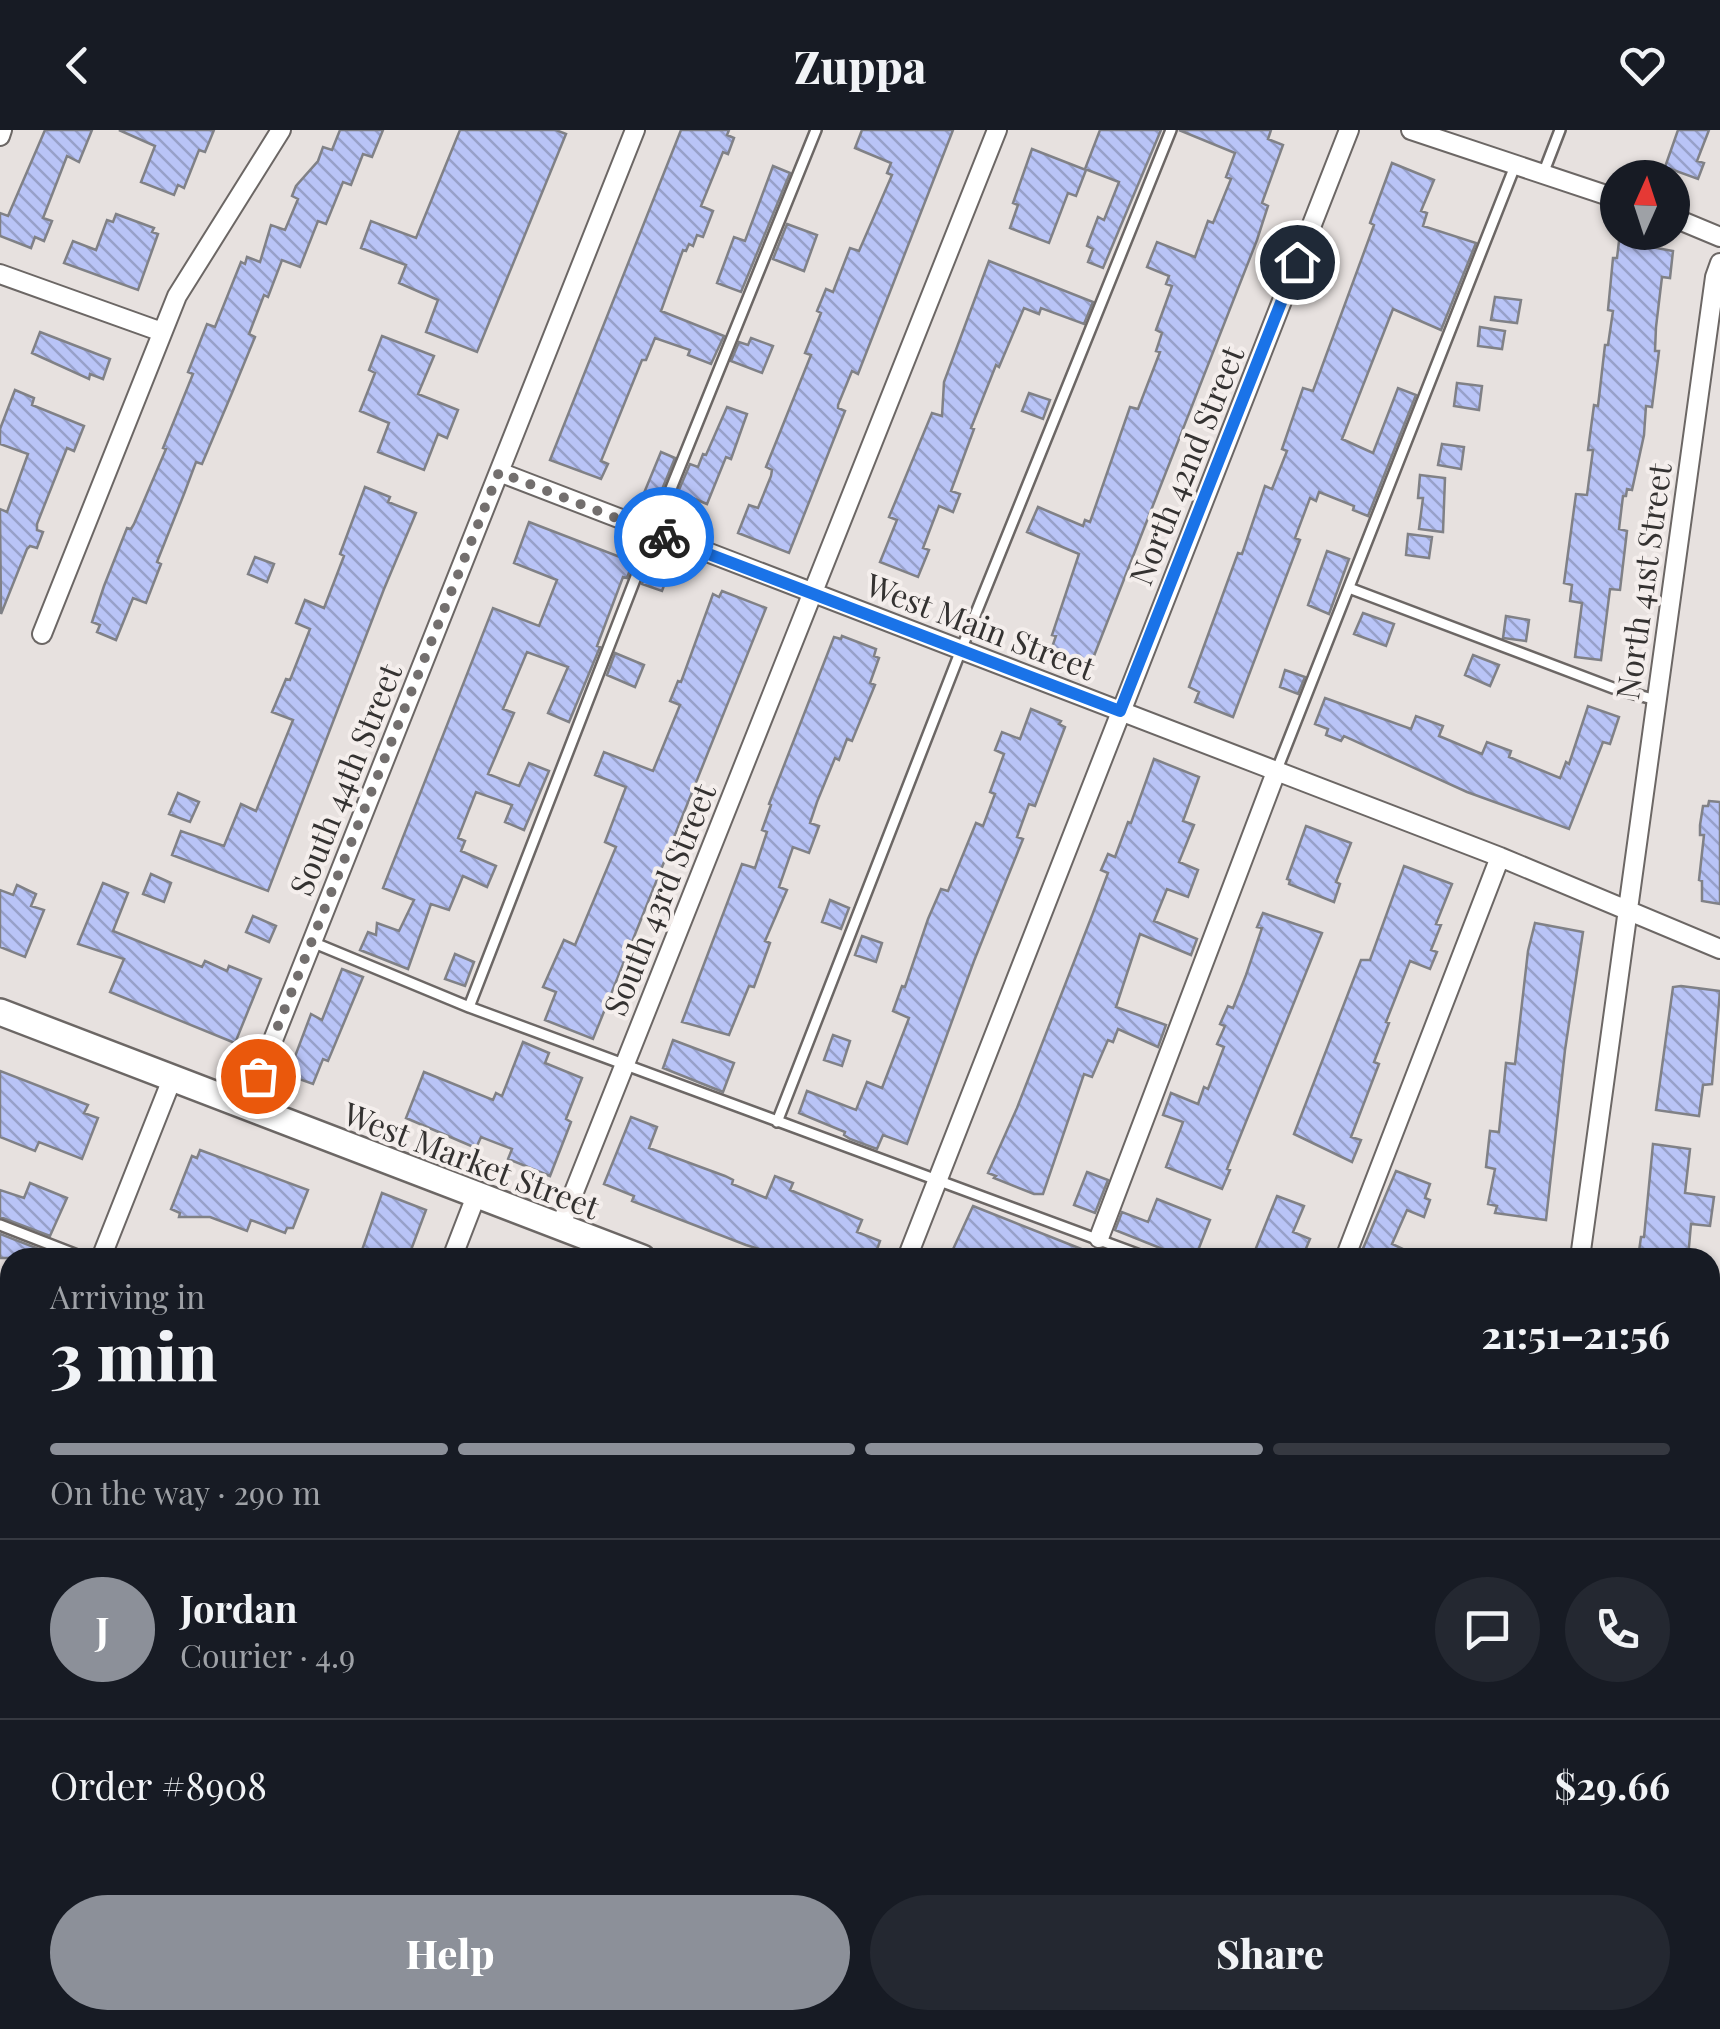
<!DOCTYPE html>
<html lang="en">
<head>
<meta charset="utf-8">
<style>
	body { margin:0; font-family:"Playfair Display",serif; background:#242831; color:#f1f3f6; height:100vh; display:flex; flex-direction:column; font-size:38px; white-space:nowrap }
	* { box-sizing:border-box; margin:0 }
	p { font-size:32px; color:#9ea1a6 }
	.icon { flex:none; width:55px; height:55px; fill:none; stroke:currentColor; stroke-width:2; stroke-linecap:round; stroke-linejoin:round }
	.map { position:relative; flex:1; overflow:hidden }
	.side { position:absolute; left:0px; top:1118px; width:1720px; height:782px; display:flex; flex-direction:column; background:#171b24; border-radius:30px 30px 0 0; box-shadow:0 2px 8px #0004 }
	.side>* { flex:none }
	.needle { width:65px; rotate:3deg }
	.tools { position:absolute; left:1600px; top:30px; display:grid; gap:20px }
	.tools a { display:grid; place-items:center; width:90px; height:90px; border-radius:50%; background:#171b24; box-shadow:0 2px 8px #0004; font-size:50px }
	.pin { position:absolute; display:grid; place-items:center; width:85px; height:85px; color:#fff; margin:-42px; border:5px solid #fff; border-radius:50%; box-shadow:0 2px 10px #0007 }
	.courier { position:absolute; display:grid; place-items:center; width:100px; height:100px; margin:-50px; border:8px solid #1a73e8; border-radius:50%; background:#fff; color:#222; box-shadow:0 2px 12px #0007 }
	.overview em { font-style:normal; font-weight:800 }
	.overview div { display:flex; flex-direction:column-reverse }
	.overview { display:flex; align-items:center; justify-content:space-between; height:170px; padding:0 50px }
	h1 { font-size:65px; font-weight:800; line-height:75px }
	.bar { display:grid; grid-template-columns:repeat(4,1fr); gap:15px 10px; align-content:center; height:120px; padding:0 50px }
	.bar i { height:12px; border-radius:8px; background:#363941 }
	.bar .selected { background:#8c9099 }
	.bar p { grid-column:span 4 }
	.line { display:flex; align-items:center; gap:25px; padding:0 50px; border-top:2px solid #363941 }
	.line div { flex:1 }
	.round { display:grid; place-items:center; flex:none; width:105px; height:105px; border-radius:52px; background:#242831 }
	.cta { display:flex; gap:20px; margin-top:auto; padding:20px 50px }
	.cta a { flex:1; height:115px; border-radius:60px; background:#8c9099; color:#fff; font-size:40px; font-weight:800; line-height:115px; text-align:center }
	.cta a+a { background:#242831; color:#f1f3f6 }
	header { display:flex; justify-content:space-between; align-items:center; height:130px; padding:0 50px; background:#171b24; font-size:45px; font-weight:800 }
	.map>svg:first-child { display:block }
</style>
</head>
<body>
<header><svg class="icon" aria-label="back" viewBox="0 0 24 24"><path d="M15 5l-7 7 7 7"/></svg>Zuppa<svg class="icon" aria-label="heart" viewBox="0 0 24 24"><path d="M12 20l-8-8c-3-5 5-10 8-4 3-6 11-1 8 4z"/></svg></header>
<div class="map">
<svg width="1720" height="1899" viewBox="0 0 1720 1899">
	<defs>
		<pattern id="building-back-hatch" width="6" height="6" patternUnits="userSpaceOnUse" patternTransform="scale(2.5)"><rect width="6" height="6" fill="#b9c4f7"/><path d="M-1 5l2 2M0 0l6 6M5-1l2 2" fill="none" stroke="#97a0c9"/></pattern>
	</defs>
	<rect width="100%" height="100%" fill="#e7e1df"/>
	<path fill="#dfd1cd" d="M 1710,1584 L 1720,1588 L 1720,1899 L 1356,1899 L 1359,1890 L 1710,1890 Z"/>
	<path fill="url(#building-back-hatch)" stroke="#808186" stroke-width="2.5" d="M 45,0 L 92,0 L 79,32 L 67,26 L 43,88 L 52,91 L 44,111 L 35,107 L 31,118 L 0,106 L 0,83 L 8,86 Z
		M 119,0 L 214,0 L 205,22 L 199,20 L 184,58 L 178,55 L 174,65 L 141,52 L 155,16 Z
		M 340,0 L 383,0 L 372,27 L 363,24 L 351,55 L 343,52 L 326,94 L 318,91 L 300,137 L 282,130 L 268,167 L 264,165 L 249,204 L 255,207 L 232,263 L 202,334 L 196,332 L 184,364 L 157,432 L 161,434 L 146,473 L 133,468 L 116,510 L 97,502 L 100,495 L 92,492 L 104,456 L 127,398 L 131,399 L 134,394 L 166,319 L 163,318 L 193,244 L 188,242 L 207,194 L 215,197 L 241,132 L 245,134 L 247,127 L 260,132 L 271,95 L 285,100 L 298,69 L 292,66 L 296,56 L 318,31 L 323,17 L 332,20 Z
		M 460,0 L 556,0 L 566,4 L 477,222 L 426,202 L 438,170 L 399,153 L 406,135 L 361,118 L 371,91 L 416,108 Z
		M 681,0 L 729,0 L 727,5 L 734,8 L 728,24 L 723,22 L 701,76 L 713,81 L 703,107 L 697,105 L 693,116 L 689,114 L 686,121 L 683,120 L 661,181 L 724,206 L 711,234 L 688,225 L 690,220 L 655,208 L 646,230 L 642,230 L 601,331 L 608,334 L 601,349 L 550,330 Z
		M 862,0 L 953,0 L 858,244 L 852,241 L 838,275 L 838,278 L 845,281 L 789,423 L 738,403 L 749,375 L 758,378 L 771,346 L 772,340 L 766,337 L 811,225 L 805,223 L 821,183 L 817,181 L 826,159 L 833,162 L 850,118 L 859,121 L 892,45 L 887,43 L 891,33 L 855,18 Z
		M 1100,0 L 1161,0 L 1103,138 L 1088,132 L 1093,119 L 1087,116 L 1098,87 L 1104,90 L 1119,52 L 1085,39 Z
		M 1179,0 L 1271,0 L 1268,9 L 1283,15 L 1262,73 L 1268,76 L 1257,110 L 1090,536 L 1051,520 L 1056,506 L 1052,505 L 1079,424 L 1027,402 L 1038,377 L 1083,396 L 1085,390 L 1090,392 L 1130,277 L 1138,279 L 1160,222 L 1156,221 L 1162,203 L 1156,200 L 1172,156 L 1166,154 L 1169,146 L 1147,137 L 1157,112 L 1195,127 L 1208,91 L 1213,93 L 1231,49 L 1226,47 L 1235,23 Z
		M 1678,0 L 1709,0 L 1697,31 L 1704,33 L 1698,49 L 1665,37 Z
		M 1032,19 L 1086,40 L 1076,66 L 1068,63 L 1049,113 L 1010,98 L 1018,75 L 1013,73 Z
		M 1392,33 L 1434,50 L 1421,81 L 1427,83 L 1423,96 L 1476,113 L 1441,200 L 1393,179 L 1342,309 L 1373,323 L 1398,258 L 1416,265 L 1368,386 L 1353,380 L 1354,376 L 1319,362 L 1316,371 L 1310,368 L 1295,408 L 1300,410 L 1233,587 L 1195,572 L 1199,562 L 1189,557 L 1238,423 L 1242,424 L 1265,356 L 1272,359 L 1287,321 L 1282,319 L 1303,258 L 1313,261 L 1374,95 L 1370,93 Z
		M 773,36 L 790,43 L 741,162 L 717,153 L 734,107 L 745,111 Z
		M 116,84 L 154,98 L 152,102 L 158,104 L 138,160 L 64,133 L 73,111 L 96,120 L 107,90 L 113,92 Z
		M 787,94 L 817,105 L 804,141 L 773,129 Z
		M 1619,111 L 1673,121 L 1670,148 L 1662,147 L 1656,197 L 1655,221 L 1659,221 L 1652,277 L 1646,276 L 1644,305 L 1632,360 L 1627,359 L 1626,366 L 1623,366 L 1619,399 L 1627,401 L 1620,460 L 1610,459 L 1601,530 L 1575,527 L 1582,473 L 1570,471 L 1572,455 L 1564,453 L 1576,364 L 1587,365 L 1593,320 L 1588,320 L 1594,275 L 1598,276 L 1605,215 L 1608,215 L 1613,181 L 1608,180 L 1613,128 L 1617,128 Z
		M 989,131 L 1093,172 L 1084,194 L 1041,178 L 1039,184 L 1024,178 L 999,237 L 996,235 L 971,298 L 974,299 L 951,361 L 960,364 L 953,382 L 939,376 L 923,418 L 929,420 L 918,447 L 880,432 L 897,390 L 889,387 L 932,283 L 942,286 L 944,252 Z
		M 1495,167 L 1521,170 L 1517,193 L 1491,190 Z
		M 1480,197 L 1505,201 L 1502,219 L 1478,216 Z
		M 40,202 L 110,229 L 103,249 L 90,244 L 89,249 L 32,223 Z
		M 382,206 L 434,226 L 418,264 L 458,280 L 447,308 L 438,304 L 424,340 L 378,322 L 389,293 L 360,281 L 375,243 L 369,240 Z
		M 751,208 L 773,216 L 762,243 L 731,231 L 739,212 L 748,215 Z
		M 1457,253 L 1482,256 L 1479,280 L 1454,276 Z
		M 15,260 L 34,268 L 32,275 L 84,296 L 74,321 L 67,318 L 37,394 L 37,400 L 43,402 L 37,418 L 30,416 L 27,419 L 1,484 L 0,379 L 7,382 L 28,324 L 0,314 L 0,299 Z
		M 1029,263 L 1050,270 L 1043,289 L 1022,281 Z
		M 727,277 L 747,284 L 731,329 L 726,327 L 707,374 L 678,362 L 690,334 L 698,337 L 703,324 L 706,325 Z
		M 1442,314 L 1464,317 L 1461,339 L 1438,335 Z
		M 661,322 L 675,328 L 658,369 L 644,363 Z
		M 1420,345 L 1445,348 L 1443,402 L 1419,399 L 1423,368 L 1418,368 Z
		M 365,357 L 390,367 L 388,372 L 416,383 L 384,459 L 268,761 L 172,725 L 181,701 L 224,716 L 241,674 L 256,681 L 293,590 L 272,582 L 286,549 L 290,550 L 310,499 L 296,493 L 305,470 L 324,478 L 344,426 L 340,424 Z
		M 529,392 L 633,432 L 627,448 L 623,447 L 597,516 L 600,517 L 569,592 L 548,583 L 568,537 L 527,522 L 503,579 L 514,583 L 488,644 L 519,656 L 529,633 L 549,641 L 524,700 L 505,692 L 512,675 L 476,662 L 458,708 L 465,711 L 461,721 L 496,736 L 487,757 L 463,746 L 449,780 L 431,774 L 408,839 L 360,820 L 368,802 L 376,805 L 377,793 L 399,801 L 414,770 L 383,758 L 493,478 L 539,496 L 557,450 L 514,433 Z
		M 1408,404 L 1432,407 L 1429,428 L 1406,425 Z
		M 1327,421 L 1349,429 L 1329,484 L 1308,475 Z
		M 255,427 L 274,434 L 267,452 L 248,444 Z
		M 648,438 L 668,445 L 662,461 L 642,454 Z
		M 722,461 L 766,478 L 593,909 L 545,890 L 556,862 L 543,857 L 564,810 L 575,815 L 616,717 L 605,712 L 626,657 L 595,645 L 604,622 L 653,641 L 680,575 L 670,571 L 678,551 L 681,552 L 713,464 L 719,467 Z
		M 1363,483 L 1394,494 L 1386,516 L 1354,504 Z
		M 1506,486 L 1529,490 L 1526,511 L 1503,508 Z
		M 842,506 L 876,519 L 874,526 L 879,528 L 870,553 L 875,555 L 852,611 L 847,609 L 839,630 L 835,628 L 817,672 L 810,693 L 819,696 L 809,723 L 793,717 L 779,757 L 787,760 L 765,811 L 770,813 L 754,857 L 749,856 L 729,905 L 682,892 L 742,734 L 755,738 L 767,702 L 762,700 L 771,675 L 769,674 L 834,507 L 841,509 Z
		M 615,523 L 644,535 L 635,557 L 607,545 Z
		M 1473,525 L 1499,535 L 1490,556 L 1465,545 Z
		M 1285,540 L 1305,547 L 1298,564 L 1280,557 Z
		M 1325,568 L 1411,599 L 1416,586 L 1443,596 L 1439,606 L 1482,624 L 1487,612 L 1511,621 L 1509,627 L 1560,648 L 1566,632 L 1569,634 L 1588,576 L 1619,587 L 1610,614 L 1603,612 L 1569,699 L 1467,662 L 1344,606 L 1341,611 L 1326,605 L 1328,599 L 1315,594 Z
		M 1031,579 L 1061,591 L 1059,594 L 1065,597 L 1035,676 L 1029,674 L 1017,707 L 1023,709 L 974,831 L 907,1014 L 883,1005 L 877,1019 L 850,1009 L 844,1005 L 845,1002 L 799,983 L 807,961 L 856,980 L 867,952 L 882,958 L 909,888 L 893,881 L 902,856 L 905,857 L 928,789 L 941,759 L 948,761 L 976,693 L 983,696 L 995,664 L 990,662 L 1004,624 L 995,620 L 1002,602 L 1020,609 Z
		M 1154,629 L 1199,647 L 1183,691 L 1194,695 L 1179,732 L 1198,740 L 1188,767 L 1167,759 L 1154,791 L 1197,809 L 1191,825 L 1140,804 L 1116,877 L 1166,895 L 1158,917 L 1118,899 L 1113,912 L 1108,910 L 1092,947 L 1084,944 L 1043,1064 L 1034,1064 L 994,1048 L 996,1046 L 988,1043 L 1017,978 L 1093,783 L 1108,743 L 1101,740 L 1108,724 L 1115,727 L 1128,692 L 1131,693 Z
		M 178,663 L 199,672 L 190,692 L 169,684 Z
		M 1709,671 L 1720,672 L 1720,774 L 1702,771 L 1702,751 L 1699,750 L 1704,705 L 1700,705 L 1700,695 L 1703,676 L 1708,676 Z
		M 1306,696 L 1351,713 L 1336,752 L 1340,754 L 1334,772 L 1289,754 L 1290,750 L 1287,749 Z
		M 1404,736 L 1452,754 L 1436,794 L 1441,795 L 1431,820 L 1437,822 L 1430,839 L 1410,831 L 1386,892 L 1389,893 L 1374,932 L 1379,934 L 1351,1007 L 1361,1010 L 1352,1032 L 1294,1004 L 1361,830 L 1370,830 Z
		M 151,744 L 171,753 L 164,772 L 143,764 Z
		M 103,753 L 128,763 L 113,801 L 202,837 L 205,831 L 227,841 L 229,836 L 261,849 L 235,913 L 110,862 L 124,829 L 78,814 Z
		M 17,755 L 36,764 L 31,776 L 44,780 L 25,827 L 0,817 L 0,760 L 13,765 Z
		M 830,770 L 849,778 L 841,799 L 822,792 Z
		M 1263,783 L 1322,803 L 1227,1039 L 1230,1040 L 1222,1059 L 1166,1037 L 1183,992 L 1163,985 L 1171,963 L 1198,974 L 1204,957 L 1208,959 L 1224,917 L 1217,914 L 1225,896 L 1220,894 L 1228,876 L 1233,878 L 1246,845 L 1262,798 L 1257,797 Z
		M 253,786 L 276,796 L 269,812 L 246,802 Z
		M 1535,793 L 1583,802 L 1565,920 L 1546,1090 L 1495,1083 L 1497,1076 L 1488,1074 L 1495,1039 L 1486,1037 L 1490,1001 L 1499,1002 L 1506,933 L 1515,934 L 1528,821 Z
		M 862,806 L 882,813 L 876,832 L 855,825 Z
		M 455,824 L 474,832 L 465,856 L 445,849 Z
		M 342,839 L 363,847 L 328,931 L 323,929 L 313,954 L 288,945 L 311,884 L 322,890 Z
		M 1681,856 L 1720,861 L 1712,954 L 1703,955 L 1699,986 L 1656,980 L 1673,857 Z
		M 833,905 L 850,911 L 842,936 L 824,930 Z
		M 673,910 L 734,933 L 723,962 L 663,938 Z
		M 523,912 L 549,923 L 545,933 L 582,948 L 566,989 L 571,992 L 550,1046 L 508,1029 L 512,1019 L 481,1007 L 476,1018 L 406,988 L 424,942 L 493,970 L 496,963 L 502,966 Z
		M 0,941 L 88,975 L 84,983 L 98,988 L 82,1029 L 39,1012 L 35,1021 L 0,1007 Z
		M 631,987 L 657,997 L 649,1018 L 725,1046 L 733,1050 L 732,1054 L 766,1068 L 775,1046 L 793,1053 L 790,1060 L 862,1090 L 857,1102 L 880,1111 L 874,1128 L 789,1128 L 746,1115 L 632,1071 L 634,1066 L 604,1054 Z
		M 1653,1014 L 1690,1019 L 1685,1063 L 1714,1067 L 1710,1096 L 1691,1094 L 1688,1128 L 1638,1128 L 1641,1107 L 1644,1107 Z
		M 200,1020 L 308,1060 L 293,1098 L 287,1098 L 285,1103 L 251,1090 L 247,1101 L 210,1087 L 179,1087 L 180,1083 L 171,1079 L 192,1026 L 197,1028 Z
		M 1396,1041 L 1430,1054 L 1425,1068 L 1430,1070 L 1424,1087 L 1407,1080 L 1392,1114 L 1422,1128 L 1359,1128 Z
		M 1087,1042 L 1108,1050 L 1095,1083 L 1074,1075 Z
		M 30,1053 L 67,1068 L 50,1106 L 0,1087 L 0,1060 L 24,1068 Z
		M 382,1063 L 426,1080 L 408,1128 L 373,1128 L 361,1123 Z
		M 1277,1066 L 1304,1076 L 1293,1102 L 1310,1109 L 1302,1128 L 1252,1128 Z
		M 1157,1069 L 1210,1090 L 1195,1128 L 1185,1128 L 1115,1100 L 1122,1082 L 1148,1092 Z
		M 973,1076 L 1099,1126 L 1098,1128 L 949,1128 Z
		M 0,1104 L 44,1121 L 42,1128 L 0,1128 Z"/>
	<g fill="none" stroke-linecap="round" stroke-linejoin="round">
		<g stroke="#6c6765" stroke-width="14">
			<path id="lane" d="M 816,0 L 653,403 L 469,877 L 1148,1128
				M 1543,44 L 1560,0
				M 1349,458 L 1613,558 L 1656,570
				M 1276,642 L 1515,36
				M 312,812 L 469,877
				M 777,992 L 961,520 L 1171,0
				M 0,1095 L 85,1128
				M 1710,1291 L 1720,1296
				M 1710,1755 L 1720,1758
				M 1710,1879 L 1720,1881
				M 0,1891 L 10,1865
				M 1031,1899 L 1035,1890
				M 1358,1899 L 1365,1890"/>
		</g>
		<g stroke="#6c6765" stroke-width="22">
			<path id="street" d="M 1411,0 L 1618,69
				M 0,6 L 2,0
				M 1672,87 L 1720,107
				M 0,144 L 162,202
				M 499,342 L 1500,727 L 1720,819
				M 42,504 L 177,166 L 281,0
				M 246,978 L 635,0
				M 560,1097 L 997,0
				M 1099,1108 L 1276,642
				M 101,1128 L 172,949
				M 452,1128 L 476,1066
				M 907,1128 L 1349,0
				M 1345,1128 L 1500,727
				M 1580,1128 L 1715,147 L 1720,133
				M 0,1389 L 10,1363
				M 0,1735 L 10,1739
				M 318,1890 L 336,1899
				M 154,1899 L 157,1890
				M 479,1899 L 483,1890
				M 864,1899 L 867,1890
				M 1186,1899 L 1189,1890"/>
		</g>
		<g stroke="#6c6765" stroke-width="30">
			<path id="secondary" d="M 0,882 L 642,1128
				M 1710,1556 L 1720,1560"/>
		</g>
		<path stroke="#9f9a99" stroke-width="4" stroke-dasharray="10 5" stroke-linecap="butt" d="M 0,1710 L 10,1714
			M 360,1890 L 378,1899"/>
		<use href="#lane" stroke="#fff" stroke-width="9"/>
		<use href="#street" stroke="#fff" stroke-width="18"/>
		<use href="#secondary" stroke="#fff" stroke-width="25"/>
	</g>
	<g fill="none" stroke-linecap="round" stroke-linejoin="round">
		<path stroke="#736f6e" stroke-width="10" stroke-dasharray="0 18" d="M 258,946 L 499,342 L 664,407"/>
		<path stroke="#1a73e8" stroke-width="12" d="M 664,407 L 1120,581 L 1297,132"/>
	</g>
	<g text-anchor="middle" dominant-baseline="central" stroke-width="8" stroke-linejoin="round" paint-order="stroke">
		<g font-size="32" fill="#343231" stroke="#f4eeec">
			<text transform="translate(1185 335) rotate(-68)">North 42nd Street</text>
			<text transform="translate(1642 451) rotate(-82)">North 41st Street</text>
			<text transform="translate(981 495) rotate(21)">West Main Street</text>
			<text transform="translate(344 649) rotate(-68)">South 44th Street</text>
			<text transform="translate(658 769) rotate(-68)">South 43rd Street</text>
			<text transform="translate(472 1029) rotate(21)">West Market Street</text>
		</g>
	</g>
</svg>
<div class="tools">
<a><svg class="needle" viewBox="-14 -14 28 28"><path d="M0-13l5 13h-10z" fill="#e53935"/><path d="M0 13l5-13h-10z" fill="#9ea1a6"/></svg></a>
</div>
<div class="pin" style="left:258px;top:946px;background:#ea580c"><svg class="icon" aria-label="bag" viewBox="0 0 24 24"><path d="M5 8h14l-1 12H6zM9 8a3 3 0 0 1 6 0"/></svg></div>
<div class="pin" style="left:1297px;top:132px;background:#1f2937"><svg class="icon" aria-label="home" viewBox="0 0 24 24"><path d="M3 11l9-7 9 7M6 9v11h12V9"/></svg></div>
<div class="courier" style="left:664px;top:407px"><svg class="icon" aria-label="bike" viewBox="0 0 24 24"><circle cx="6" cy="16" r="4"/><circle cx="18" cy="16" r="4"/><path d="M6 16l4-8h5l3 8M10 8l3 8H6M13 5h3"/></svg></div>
<section class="side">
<div class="overview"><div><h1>3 min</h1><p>Arriving in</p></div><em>21:51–21:56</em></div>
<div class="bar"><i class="selected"></i><i class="selected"></i><i class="selected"></i><i></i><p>On the way · 290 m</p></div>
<div class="line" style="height:180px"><b class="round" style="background:#8c9099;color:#fff">J</b><div><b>Jordan</b><p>Courier · 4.9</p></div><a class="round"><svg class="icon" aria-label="chat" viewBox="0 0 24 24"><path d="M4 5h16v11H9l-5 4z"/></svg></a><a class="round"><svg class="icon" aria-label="phone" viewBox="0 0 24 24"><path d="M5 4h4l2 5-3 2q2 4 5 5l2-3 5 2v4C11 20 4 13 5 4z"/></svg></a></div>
<div class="line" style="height:130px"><div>Order #8908</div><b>$29.66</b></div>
<div class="cta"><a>Help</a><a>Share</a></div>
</section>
</div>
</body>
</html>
